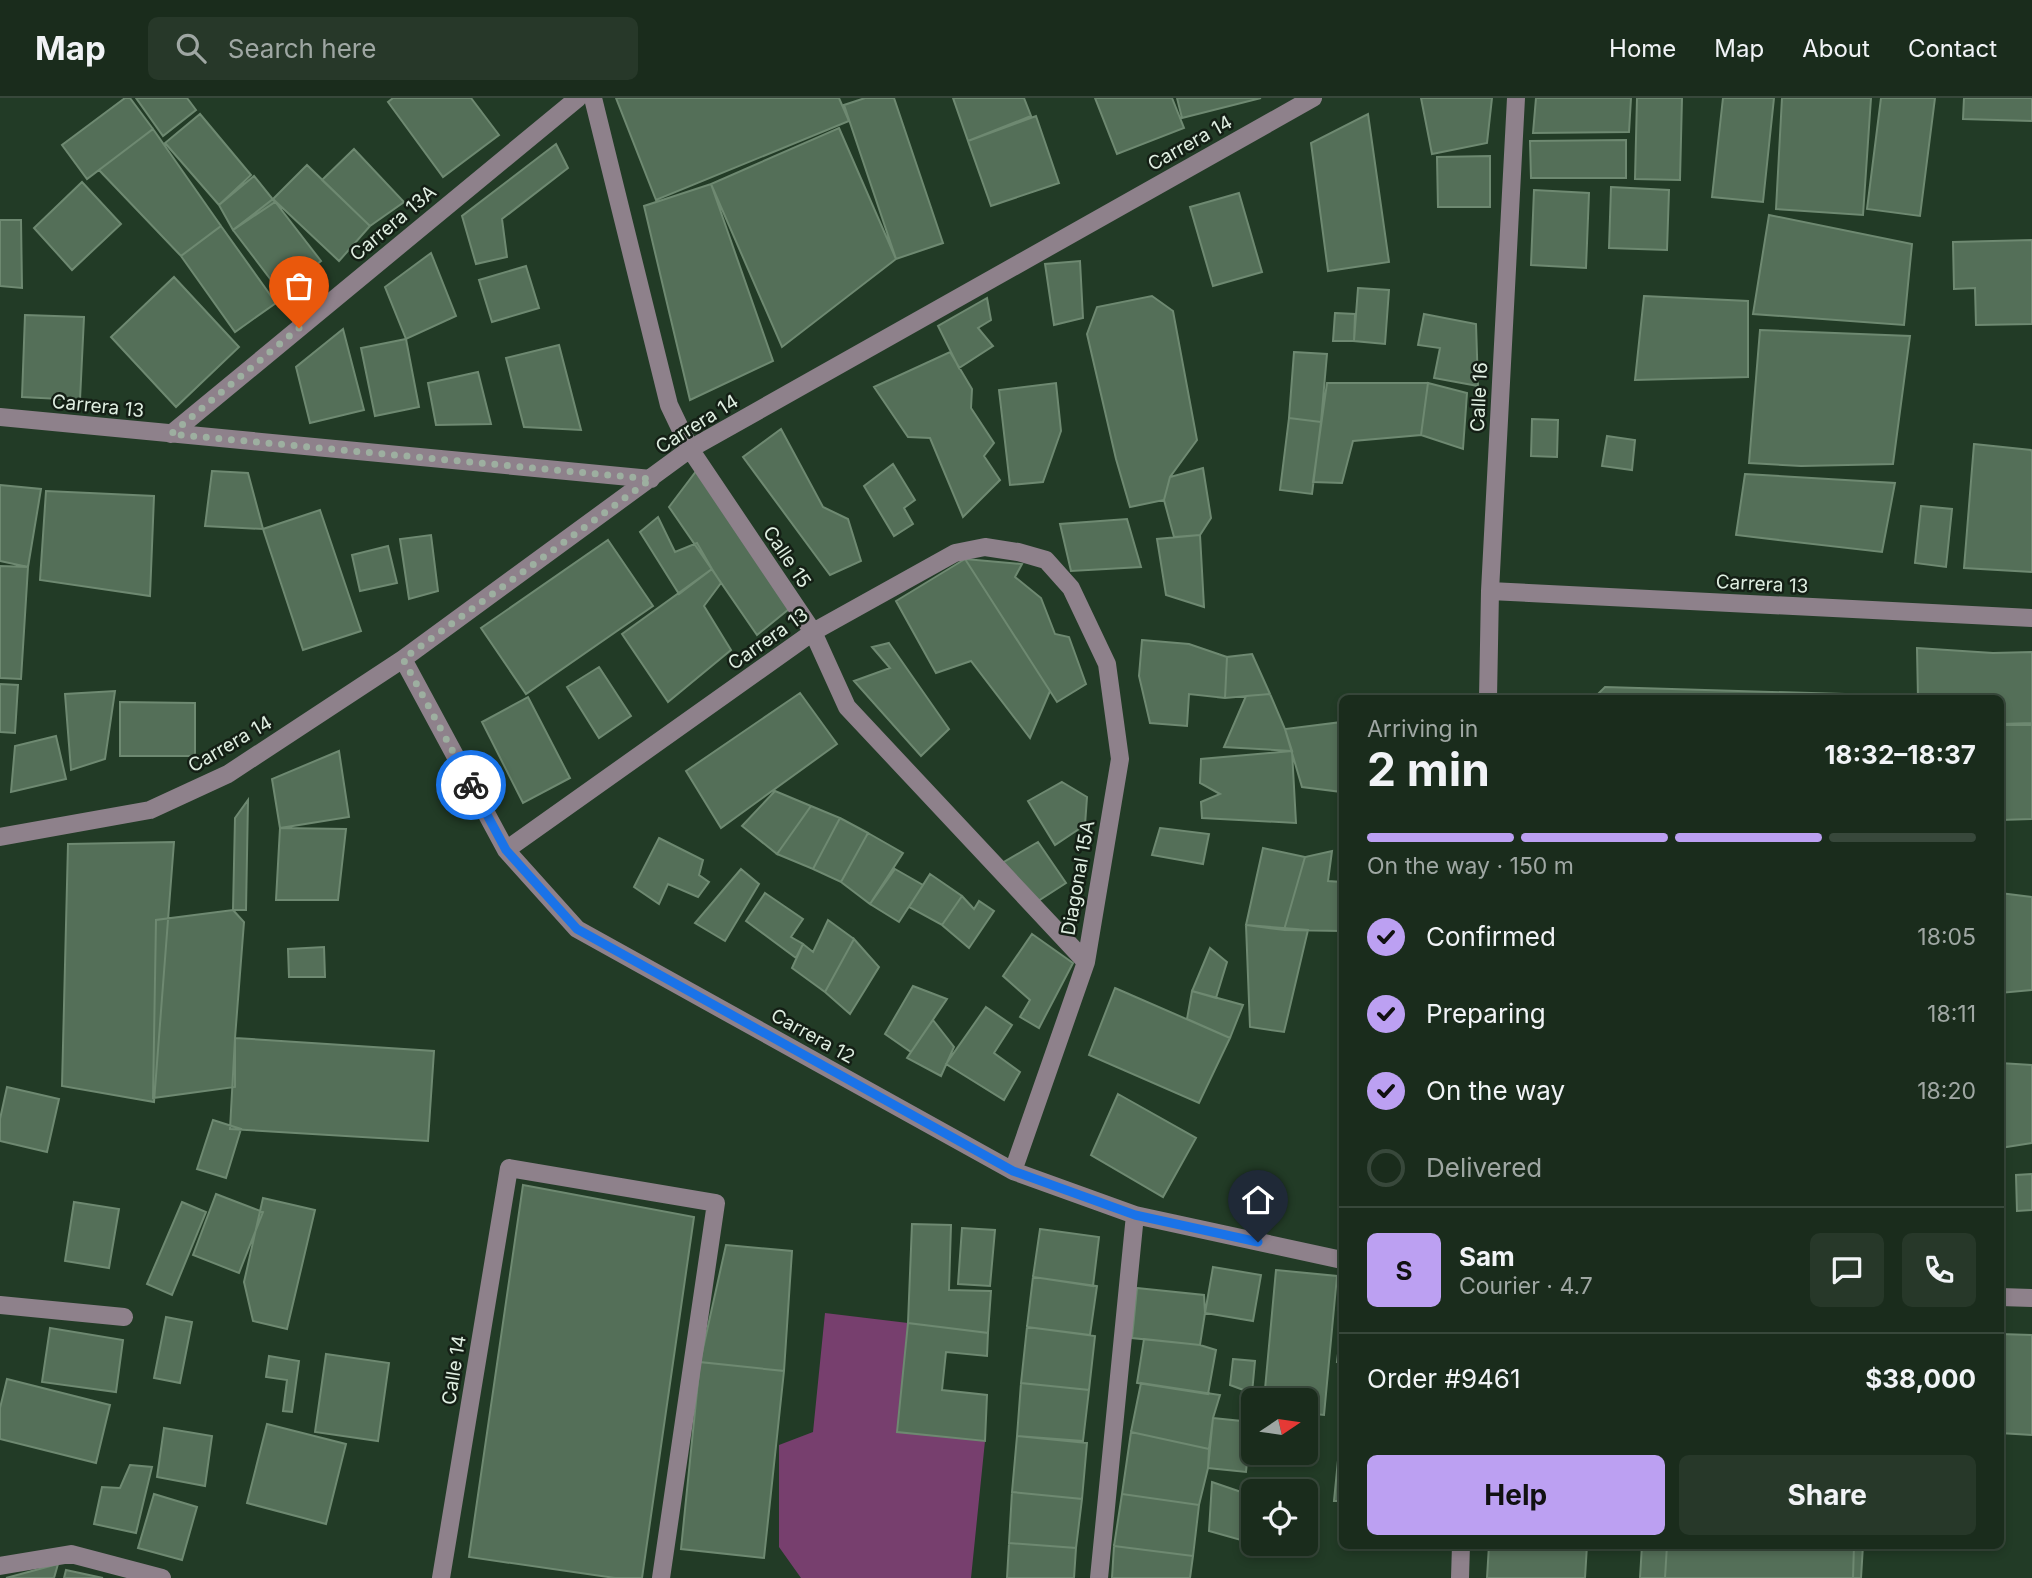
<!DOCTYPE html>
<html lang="en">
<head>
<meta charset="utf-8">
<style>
	body { margin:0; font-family:Inter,sans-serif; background:#273829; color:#f1f3f6; height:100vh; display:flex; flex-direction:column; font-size:26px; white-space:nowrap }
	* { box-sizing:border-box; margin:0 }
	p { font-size:23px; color:#9fa7a3 }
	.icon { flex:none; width:38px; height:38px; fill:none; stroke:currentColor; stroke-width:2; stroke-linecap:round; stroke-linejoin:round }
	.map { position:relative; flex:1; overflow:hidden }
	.side { position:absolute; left:1339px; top:597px; width:665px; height:854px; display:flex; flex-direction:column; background:#1a2c1c; border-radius:10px; box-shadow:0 4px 10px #0003,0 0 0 2px #38483b }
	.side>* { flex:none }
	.needle { width:46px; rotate:77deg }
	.fabs { position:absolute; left:1241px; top:1290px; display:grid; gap:14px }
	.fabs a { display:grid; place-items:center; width:77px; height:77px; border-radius:10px; background:#1a2c1c; box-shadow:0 4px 10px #0003,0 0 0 2px #38483b; font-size:35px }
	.pin { position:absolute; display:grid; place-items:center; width:60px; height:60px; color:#fff; margin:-72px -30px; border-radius:50% 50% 50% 0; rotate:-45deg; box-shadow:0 0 7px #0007 }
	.pin .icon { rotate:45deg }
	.courier { position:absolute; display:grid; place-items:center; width:70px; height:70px; margin:-35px; border:5px solid #1a73e8; border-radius:50%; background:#fff; color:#222; box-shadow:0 2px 9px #0007 }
	.headline em { font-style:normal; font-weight:700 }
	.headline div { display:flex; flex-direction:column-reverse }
	.headline { display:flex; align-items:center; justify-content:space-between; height:119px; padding:0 28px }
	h1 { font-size:46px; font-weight:700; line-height:52px }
	.bar { display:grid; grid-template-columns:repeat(4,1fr); gap:10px 7px; align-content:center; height:84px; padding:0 28px }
	.bar i { height:9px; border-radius:5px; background:#38483b }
	.bar .selected { background:#bca0f2 }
	.bar p { grid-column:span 4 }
	.line { display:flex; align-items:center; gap:18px; padding:0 28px; border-top:2px solid #38483b }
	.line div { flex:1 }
	.round { display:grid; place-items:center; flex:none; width:74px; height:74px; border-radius:10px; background:#273829 }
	ol { padding:0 28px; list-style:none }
	li { display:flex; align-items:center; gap:21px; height:77px }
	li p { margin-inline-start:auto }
	li .icon { padding:7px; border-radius:50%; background:#bca0f2; color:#111; stroke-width:4 }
	li:last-child { color:#9fa7a3 }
	li i { width:38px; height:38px; border:4px solid #38483b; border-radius:50% }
	.primary-button { display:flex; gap:14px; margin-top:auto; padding:14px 28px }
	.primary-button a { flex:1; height:80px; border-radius:10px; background:#bca0f2; color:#111; font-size:28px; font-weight:700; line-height:80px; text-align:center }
	.primary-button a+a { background:#273829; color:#f1f3f6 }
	header { display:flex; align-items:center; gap:42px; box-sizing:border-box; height:98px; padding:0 35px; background:#1a2c1c; border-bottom:2px solid #38483b }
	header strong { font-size:33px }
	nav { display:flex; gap:38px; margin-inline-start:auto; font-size:24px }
	.search { width:490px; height:63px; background:#273829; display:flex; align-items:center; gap:18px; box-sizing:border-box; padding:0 24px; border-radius:10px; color:#9fa7a3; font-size:26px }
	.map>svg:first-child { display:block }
</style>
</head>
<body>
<header>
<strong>Map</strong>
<div class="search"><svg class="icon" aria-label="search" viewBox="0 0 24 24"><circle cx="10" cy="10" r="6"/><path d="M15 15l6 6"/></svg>Search here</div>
<nav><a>Home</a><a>Map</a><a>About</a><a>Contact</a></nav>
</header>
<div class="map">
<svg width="2032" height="1480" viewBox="0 0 2032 1480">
	<rect width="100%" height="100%" fill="#223b26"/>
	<path fill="#773f6e" d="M 825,1215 L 908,1225 L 897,1334 L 985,1343 L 971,1480 L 801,1480 L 779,1449 L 779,1347 L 813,1334 Z"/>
	<path fill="#546f58" stroke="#6e8971" stroke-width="2" d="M 125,0 L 130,0 L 153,31 L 87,81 L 62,47 Z
		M 136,0 L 187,0 L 196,12 L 163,38 Z
		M 393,0 L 471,0 L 499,37 L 443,79 L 388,4 Z
		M 616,0 L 839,0 L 849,23 L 656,102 Z
		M 865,0 L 894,0 L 943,145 L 896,161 L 844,7 Z
		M 953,0 L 1024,0 L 1031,18 L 968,43 Z
		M 1095,0 L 1172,0 L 1184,30 L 1117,56 Z
		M 1177,0 L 1261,0 L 1182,20 Z
		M 1421,0 L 1492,0 L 1487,45 L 1432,56 Z
		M 1536,0 L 1631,0 L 1629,34 L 1533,35 Z
		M 1637,0 L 1682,0 L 1680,82 L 1635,81 Z
		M 1723,0 L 1774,0 L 1763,104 L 1712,99 Z
		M 1782,0 L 1871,0 L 1863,117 L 1776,111 Z
		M 1881,0 L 1935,0 L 1920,118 L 1867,111 Z
		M 1964,0 L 2032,0 L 2032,23 L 1963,21 Z
		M 200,16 L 251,77 L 219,107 L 165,45 Z
		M 1368,16 L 1389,164 L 1328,173 L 1311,45 Z
		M 1036,18 L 1059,85 L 991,108 L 968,43 Z
		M 839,30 L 896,161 L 782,249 L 711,86 Z
		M 153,31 L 221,128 L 181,158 L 99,72 Z
		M 1626,42 L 1626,80 L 1531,80 L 1530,43 Z
		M 556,46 L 568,70 L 502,121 L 507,159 L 476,166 L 462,118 Z
		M 354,51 L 404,104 L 370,128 L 322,82 Z
		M 1490,58 L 1490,109 L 1438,109 L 1437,59 Z
		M 307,67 L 370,128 L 339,163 L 273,101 Z
		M 254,78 L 275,104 L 233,132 L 219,107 Z
		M 82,84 L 121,126 L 72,172 L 34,130 Z
		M 711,86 L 773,263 L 690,302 L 644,108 Z
		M 1611,89 L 1669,92 L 1667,152 L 1609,150 Z
		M 1534,92 L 1589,95 L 1586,170 L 1531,167 Z
		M 1239,95 L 1262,174 L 1213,188 L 1190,109 Z
		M 273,101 L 321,163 L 281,195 L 233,132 Z
		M 1769,117 L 1912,146 L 1904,227 L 1753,216 Z
		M 0,122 L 21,122 L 22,190 L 0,188 Z
		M 221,128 L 276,205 L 235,234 L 181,158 Z
		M 2032,142 L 2032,226 L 1976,227 L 1975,190 L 1954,191 L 1953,144 Z
		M 431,155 L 456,218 L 406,241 L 385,189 Z
		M 1080,163 L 1083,220 L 1054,227 L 1045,166 Z
		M 526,168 L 539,210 L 492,224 L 479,182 Z
		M 174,179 L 239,249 L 176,309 L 111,239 Z
		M 1358,190 L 1389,192 L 1385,246 L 1354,243 Z
		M 1152,198 L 1173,213 L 1197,342 L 1170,379 L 1164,402 L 1130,409 L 1116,361 L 1087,236 L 1097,209 Z
		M 1644,198 L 1748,203 L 1748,279 L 1635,282 Z
		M 987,200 L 991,222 L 978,230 L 993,248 L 959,270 L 938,228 Z
		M 1335,215 L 1355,216 L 1354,243 L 1333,243 Z
		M 1424,216 L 1476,226 L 1478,288 L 1434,280 L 1440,250 L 1418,247 Z
		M 25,217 L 84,219 L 80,302 L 22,299 Z
		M 343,231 L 364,312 L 310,325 L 296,269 Z
		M 1760,232 L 1910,238 L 1893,366 L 1801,368 L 1749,365 Z
		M 406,241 L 419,309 L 375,318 L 361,250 Z
		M 559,247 L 581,332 L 524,329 L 506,260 Z
		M 950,254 L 972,291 L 971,310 L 994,345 L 984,358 L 1000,382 L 963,419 L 930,340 L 908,339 L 874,289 Z
		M 1294,254 L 1327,256 L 1321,324 L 1289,320 Z
		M 478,274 L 491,326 L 436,327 L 428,285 Z
		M 1056,285 L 1061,333 L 1043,384 L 1010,387 L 999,292 Z
		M 1327,285 L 1428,285 L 1421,337 L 1353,343 L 1342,385 L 1313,384 Z
		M 1428,285 L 1467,295 L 1463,351 L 1421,337 Z
		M 1289,320 L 1321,324 L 1312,396 L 1280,392 Z
		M 1532,321 L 1558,322 L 1557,359 L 1531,358 Z
		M 781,331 L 823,409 L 848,421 L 861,463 L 830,477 L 743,359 Z
		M 1607,338 L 1635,342 L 1632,372 L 1602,368 Z
		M 1974,346 L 2031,352 L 2032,354 L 2032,474 L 1964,470 Z
		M 893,366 L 915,402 L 904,410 L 913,426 L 894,438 L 864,388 Z
		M 1203,370 L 1211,420 L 1200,437 L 1174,439 L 1164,402 L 1170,379 Z
		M 697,372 L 789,511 L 757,537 L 669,409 Z
		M 212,373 L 248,375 L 263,431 L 205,428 Z
		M 1745,376 L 1895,385 L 1882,454 L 1736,437 Z
		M 0,387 L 41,391 L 28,469 L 0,463 Z
		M 46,393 L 154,398 L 150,498 L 40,482 Z
		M 1921,408 L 1952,411 L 1946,469 L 1915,465 Z
		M 320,412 L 361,533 L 303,552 L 263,431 Z
		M 658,419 L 675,454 L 697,445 L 712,471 L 679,496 L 640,434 Z
		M 1127,421 L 1141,469 L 1071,473 L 1060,426 Z
		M 431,437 L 438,493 L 409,501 L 400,441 Z
		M 1200,437 L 1204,509 L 1166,497 L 1157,441 Z
		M 608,442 L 653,508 L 526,596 L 481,530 Z
		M 388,448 L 397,485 L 360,493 L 352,457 Z
		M 965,461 L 1022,466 L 1015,479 L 1041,500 L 1055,536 L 1069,539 L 1086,586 L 1057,604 Z
		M 965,461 L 1050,593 L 1030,640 L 971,563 L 936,575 L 896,503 Z
		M 0,468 L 28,469 L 21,581 L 0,580 Z
		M 712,471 L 721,485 L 704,508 L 731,552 L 668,604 L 622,536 Z
		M 1142,542 L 1189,546 L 1227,559 L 1225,600 L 1189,596 L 1187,628 L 1150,625 L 1139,578 Z
		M 889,545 L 949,631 L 921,658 L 854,583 L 890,570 L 872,549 Z
		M 1917,550 L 1993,555 L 2032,554 L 2032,625 L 2000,626 L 2000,600 L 1918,600 Z
		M 1252,556 L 1270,596 L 1225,600 L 1227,559 Z
		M 599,569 L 631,618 L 599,640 L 567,589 Z
		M 0,586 L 18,587 L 15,635 L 0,634 Z
		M 1605,589 L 1878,597 L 1879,600 L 1594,600 Z
		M 115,593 L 105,661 L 71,672 L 65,596 Z
		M 800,595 L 837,646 L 721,730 L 686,673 Z
		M 1270,596 L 1285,631 L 1292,653 L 1224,649 L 1246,598 Z
		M 528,599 L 570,680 L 523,705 L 482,624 Z
		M 120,604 L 195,605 L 195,658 L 120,658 Z
		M 1342,624 L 1342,694 L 1302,689 L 1285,631 Z
		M 2000,627 L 2032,627 L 2032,721 L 2000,722 Z
		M 56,638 L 66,681 L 11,694 L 15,648 Z
		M 339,653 L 349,719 L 280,730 L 272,681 Z
		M 1292,653 L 1296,725 L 1202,720 L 1201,704 L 1220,696 L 1200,685 L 1201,661 Z
		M 1062,684 L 1087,699 L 1085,727 L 1055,747 L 1028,703 Z
		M 775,693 L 811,708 L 777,756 L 742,728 Z
		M 248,702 L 246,812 L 233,812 L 235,720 Z
		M 811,708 L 840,720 L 813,771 L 777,756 Z
		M 840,720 L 868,735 L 841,784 L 813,771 Z
		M 280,730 L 346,731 L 338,802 L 276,802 Z
		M 1160,730 L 1209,736 L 1203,766 L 1152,757 Z
		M 868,735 L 903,755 L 870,806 L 841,784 Z
		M 659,740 L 703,762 L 699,777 L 709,784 L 698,799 L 668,786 L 659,806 L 634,789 Z
		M 174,744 L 154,1004 L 62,988 L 68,746 Z
		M 1038,744 L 1066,785 L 1035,805 L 997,768 Z
		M 1263,750 L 1305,759 L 1284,832 L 1246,827 Z
		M 1332,753 L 1328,783 L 1342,784 L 1342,833 L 1284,832 L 1305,759 Z
		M 741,771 L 759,786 L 725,843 L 695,825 Z
		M 895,771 L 923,787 L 899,824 L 870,806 Z
		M 930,776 L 962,798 L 942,827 L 909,809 Z
		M 765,795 L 803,821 L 791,839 L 803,846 L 796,860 L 746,823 Z
		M 2000,795 L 2032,799 L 2032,892 L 2000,895 Z
		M 962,798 L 974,811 L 979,803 L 994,813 L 969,850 L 942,827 Z
		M 233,812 L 244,824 L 235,940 L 235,989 L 153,1000 L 156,822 Z
		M 828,822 L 854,841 L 825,894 L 792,870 L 803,846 L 813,854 Z
		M 1246,827 L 1308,832 L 1284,934 L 1250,929 Z
		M 1032,836 L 1073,865 L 1039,930 L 1020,919 L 1030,902 L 1003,878 Z
		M 854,841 L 879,869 L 850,916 L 825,894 Z
		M 324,849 L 325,879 L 289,879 L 288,851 Z
		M 1210,850 L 1227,864 L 1216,900 L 1192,893 Z
		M 913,888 L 947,901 L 911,954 L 885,936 Z
		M 1115,890 L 1230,940 L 1199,1005 L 1089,957 Z
		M 1192,893 L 1243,907 L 1230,940 L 1187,921 Z
		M 986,909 L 1012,927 L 994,955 L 1020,974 L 1004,1002 L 946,966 Z
		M 933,922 L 954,949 L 941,978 L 907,960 Z
		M 235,940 L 434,953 L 428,1043 L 230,1031 Z
		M 2000,965 L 2032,967 L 2032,1045 L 2000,1050 Z
		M 7,989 L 59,1001 L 47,1054 L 0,1043 L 0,1021 Z
		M 1118,996 L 1196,1040 L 1163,1099 L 1091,1057 Z
		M 213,1022 L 241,1031 L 226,1080 L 197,1071 Z
		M 2032,1076 L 2032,1112 L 2017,1113 L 2016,1077 Z
		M 523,1087 L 694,1119 L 642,1480 L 615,1480 L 469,1459 Z
		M 216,1096 L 263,1114 L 239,1175 L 193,1157 Z
		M 263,1100 L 315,1112 L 287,1231 L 253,1223 L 244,1184 Z
		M 74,1104 L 119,1111 L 109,1170 L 65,1163 Z
		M 182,1104 L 206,1114 L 172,1197 L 147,1186 Z
		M 912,1126 L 951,1127 L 949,1192 L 991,1193 L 988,1235 L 908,1225 Z
		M 962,1130 L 995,1132 L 990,1188 L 958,1186 Z
		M 1040,1131 L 1099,1139 L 1093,1188 L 1033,1179 Z
		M 726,1147 L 792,1153 L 784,1273 L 700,1264 Z
		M 1213,1169 L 1261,1177 L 1253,1223 L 1205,1215 Z
		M 1276,1172 L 1337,1178 L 1324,1317 L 1306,1315 L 1306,1302 L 1264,1302 Z
		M 1033,1179 L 1097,1188 L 1090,1237 L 1027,1229 Z
		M 1341,1185 L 1342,1185 L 1342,1213 L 1338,1212 Z
		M 1137,1190 L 1204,1197 L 1205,1215 L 1200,1247 L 1132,1240 Z
		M 166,1219 L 192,1224 L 180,1285 L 154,1280 Z
		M 908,1225 L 988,1235 L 987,1258 L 946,1254 L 942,1292 L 987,1297 L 985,1343 L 897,1334 Z
		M 1027,1229 L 1095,1238 L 1089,1292 L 1021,1285 Z
		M 50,1230 L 123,1242 L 116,1294 L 42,1284 Z
		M 1341,1231 L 1342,1232 L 1342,1264 L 1337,1264 Z
		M 2000,1236 L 2032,1237 L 2032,1337 L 2000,1335 Z
		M 1144,1241 L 1200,1247 L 1216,1252 L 1208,1296 L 1137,1285 Z
		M 326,1256 L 389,1265 L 378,1343 L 315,1334 Z
		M 269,1258 L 299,1263 L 292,1314 L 283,1313 L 287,1282 L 266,1279 Z
		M 1233,1261 L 1255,1263 L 1252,1295 L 1230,1287 Z
		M 700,1264 L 784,1273 L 764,1460 L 681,1451 Z
		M 7,1281 L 110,1307 L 96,1365 L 0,1341 L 0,1310 Z
		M 1021,1285 L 1089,1292 L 1083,1343 L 1017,1338 Z
		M 1141,1285 L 1220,1297 L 1213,1320 L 1209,1351 L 1131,1334 Z
		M 1213,1320 L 1251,1324 L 1246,1374 L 1208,1370 Z
		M 267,1326 L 346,1346 L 326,1426 L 247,1405 Z
		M 164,1330 L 212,1338 L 205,1388 L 157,1379 Z
		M 1131,1334 L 1209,1351 L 1208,1370 L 1199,1407 L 1122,1396 Z
		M 1017,1338 L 1087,1345 L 1082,1401 L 1012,1394 Z
		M 1339,1352 L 1342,1352 L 1342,1403 L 1334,1403 Z
		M 130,1367 L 152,1369 L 136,1435 L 94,1426 L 102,1389 L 120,1390 Z
		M 1212,1384 L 1250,1397 L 1248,1444 L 1209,1433 Z
		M 1012,1394 L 1082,1401 L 1076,1450 L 1009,1445 Z
		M 154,1396 L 197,1409 L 182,1462 L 138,1450 Z
		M 1122,1396 L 1199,1407 L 1193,1458 L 1114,1448 Z
		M 1009,1445 L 1076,1450 L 1074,1480 L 1007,1480 Z
		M 1489,1447 L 1587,1447 L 1585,1480 L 1487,1480 Z
		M 1642,1447 L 1863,1447 L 1861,1480 L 1640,1480 Z
		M 1667,1447 L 1854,1447 L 1853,1480 L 1665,1480 Z
		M 1114,1448 L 1193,1458 L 1190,1480 L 1112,1480 Z
		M 58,1466 L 54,1480 L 6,1480 Z
		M 66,1472 L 103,1480 L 64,1480 Z"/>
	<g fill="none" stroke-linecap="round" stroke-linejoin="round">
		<path stroke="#8e818b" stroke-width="18" d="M 593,0 L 669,307 L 690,351 L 813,534 L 847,609 L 1086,864
			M 0,319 L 651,381
			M 171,336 L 578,0
			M 1490,493 L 2032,520
			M 403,561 L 506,752 L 577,831 L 1013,1073 L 1135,1117 L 1342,1162
			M 1488,600 L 1490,493 L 1516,0
			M 0,739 L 150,712 L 228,676 L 403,561 L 690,351 L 1313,0
			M 506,752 L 813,534 L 955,455 L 985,449 L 1018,454 L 1046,462 L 1071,490 L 1107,566 L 1120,661 L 1086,864 L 1013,1073
			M 2000,1199 L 2032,1200
			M 0,1207 L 124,1219
			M 0,1468 L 71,1456 L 162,1480
			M 441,1480 L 509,1070 L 716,1105 L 661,1480
			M 1099,1480 L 1135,1117
			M 1460,1480 L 1461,1447"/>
	</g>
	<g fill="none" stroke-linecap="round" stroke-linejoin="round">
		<path stroke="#9dafa0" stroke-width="7" stroke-dasharray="0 12.6" d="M 299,230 L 171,336 L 651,381 L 403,561 L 471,687"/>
		<path stroke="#1a73e8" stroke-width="9" d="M 471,687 L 506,752 L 577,831 L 1013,1073 L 1135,1117 L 1258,1144"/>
	</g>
	<g text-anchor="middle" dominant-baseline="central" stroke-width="5" stroke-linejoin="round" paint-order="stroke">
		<g font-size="19" fill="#dfeee1" stroke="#141f15">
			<text transform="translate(1190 45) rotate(-29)">Carrera 14</text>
			<text transform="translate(393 125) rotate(-40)">Carrera 13A</text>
			<text transform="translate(1479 299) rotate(-87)">Calle 16</text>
			<text transform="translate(98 308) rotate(6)">Carrera 13</text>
			<text transform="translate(697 326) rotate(-32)">Carrera 14</text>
			<text transform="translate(787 459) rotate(56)">Calle 15</text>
			<text transform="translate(1762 486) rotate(3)">Carrera 13</text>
			<text transform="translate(768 541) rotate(-35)">Carrera 13</text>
			<text transform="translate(230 646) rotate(-30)">Carrera 14</text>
			<text transform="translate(1078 780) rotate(-80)">Diagonal 15A</text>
			<text transform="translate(813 938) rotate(29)">Carrera 12</text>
			<text transform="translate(454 1272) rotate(-81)">Calle 14</text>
		</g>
	</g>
</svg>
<div class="fabs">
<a><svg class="needle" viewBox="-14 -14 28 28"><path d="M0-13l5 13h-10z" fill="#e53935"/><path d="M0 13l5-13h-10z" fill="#9fa7a3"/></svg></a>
<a><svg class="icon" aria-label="locate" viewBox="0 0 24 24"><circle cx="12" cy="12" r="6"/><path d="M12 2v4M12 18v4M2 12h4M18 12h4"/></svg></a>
</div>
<div class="pin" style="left:299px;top:230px;background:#ea580c"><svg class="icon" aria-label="bag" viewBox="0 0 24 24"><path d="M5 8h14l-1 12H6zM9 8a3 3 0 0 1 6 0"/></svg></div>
<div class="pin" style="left:1258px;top:1144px;background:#1f2937"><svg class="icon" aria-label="home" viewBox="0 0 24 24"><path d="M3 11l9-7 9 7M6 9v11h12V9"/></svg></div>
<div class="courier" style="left:471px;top:687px"><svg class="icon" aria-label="bike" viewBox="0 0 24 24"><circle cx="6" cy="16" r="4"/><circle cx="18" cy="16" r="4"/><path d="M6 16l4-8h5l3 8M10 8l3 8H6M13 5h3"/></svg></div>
<section class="side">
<div class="headline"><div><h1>2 min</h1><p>Arriving in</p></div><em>18:32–18:37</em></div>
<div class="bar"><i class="selected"></i><i class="selected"></i><i class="selected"></i><i></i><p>On the way · 150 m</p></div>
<ol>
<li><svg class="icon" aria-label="check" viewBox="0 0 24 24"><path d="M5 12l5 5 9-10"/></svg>Confirmed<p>18:05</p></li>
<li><svg class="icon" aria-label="check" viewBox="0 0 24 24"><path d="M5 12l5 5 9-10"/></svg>Preparing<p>18:11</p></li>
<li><svg class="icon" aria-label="check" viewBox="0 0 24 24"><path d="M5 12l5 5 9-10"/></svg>On the way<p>18:20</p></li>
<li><i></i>Delivered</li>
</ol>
<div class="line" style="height:126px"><b class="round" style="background:#bca0f2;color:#111">S</b><div><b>Sam</b><p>Courier · 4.7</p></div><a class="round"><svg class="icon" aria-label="chat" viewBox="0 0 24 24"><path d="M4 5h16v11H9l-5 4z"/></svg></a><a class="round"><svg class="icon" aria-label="phone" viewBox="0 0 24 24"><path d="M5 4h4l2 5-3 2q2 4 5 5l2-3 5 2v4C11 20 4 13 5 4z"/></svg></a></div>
<div class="line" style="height:91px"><div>Order #9461</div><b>$38,000</b></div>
<div class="primary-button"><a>Help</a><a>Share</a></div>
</section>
</div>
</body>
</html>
